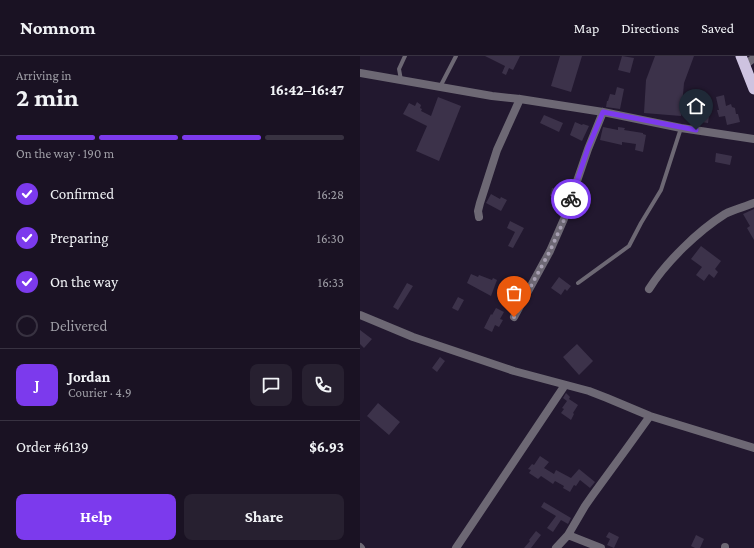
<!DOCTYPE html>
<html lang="en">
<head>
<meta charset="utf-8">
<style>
	body { margin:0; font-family:"Crimson Pro",serif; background:#272030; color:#f1f3f6; height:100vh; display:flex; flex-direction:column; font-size:15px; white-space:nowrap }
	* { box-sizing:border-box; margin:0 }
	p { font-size:13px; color:#9f9ea6 }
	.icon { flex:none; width:22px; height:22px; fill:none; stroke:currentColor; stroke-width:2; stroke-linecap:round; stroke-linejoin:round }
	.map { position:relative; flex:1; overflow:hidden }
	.side { display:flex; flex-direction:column; background:#1a1223; width:360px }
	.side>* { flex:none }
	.pin { position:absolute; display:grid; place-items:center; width:34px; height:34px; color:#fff; margin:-41px -17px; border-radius:50% 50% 50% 0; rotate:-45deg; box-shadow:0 0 4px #0007 }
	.pin .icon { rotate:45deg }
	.courier { position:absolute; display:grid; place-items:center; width:40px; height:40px; margin:-20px; border:3px solid #7c3aed; border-radius:50%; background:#fff; color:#222; box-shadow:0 1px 5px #0007 }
	.head em { font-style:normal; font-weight:700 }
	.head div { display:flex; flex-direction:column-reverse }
	.head { display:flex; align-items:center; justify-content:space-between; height:68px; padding:0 16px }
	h1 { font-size:26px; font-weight:700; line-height:30px }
	.bar { display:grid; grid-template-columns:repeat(4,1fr); gap:6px 4px; align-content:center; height:48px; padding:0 16px }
	.bar i { height:5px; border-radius:3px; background:#383241 }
	.bar .selected { background:#7c3aed }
	.bar p { grid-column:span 4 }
	.line { display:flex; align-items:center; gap:10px; padding:0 16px; border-top:1px solid #383241 }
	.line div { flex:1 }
	.round { display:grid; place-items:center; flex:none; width:42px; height:42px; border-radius:8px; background:#272030 }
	ol { padding:0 16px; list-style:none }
	li { display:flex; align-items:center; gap:12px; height:44px }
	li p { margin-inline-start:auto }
	li .icon { padding:4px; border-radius:50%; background:#7c3aed; color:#fff; stroke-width:4 }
	li:last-child { color:#9f9ea6 }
	li i { width:22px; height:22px; border:2px solid #383241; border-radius:50% }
	.primary-button { display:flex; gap:8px; margin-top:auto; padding:8px 16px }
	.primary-button a { flex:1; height:46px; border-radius:8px; background:#7c3aed; color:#fff; font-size:16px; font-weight:700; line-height:46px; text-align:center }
	.primary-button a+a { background:#272030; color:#f1f3f6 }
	header { display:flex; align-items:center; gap:24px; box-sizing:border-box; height:56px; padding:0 20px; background:#1a1223; border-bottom:1px solid #383241 }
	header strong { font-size:19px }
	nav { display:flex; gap:22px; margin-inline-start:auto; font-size:14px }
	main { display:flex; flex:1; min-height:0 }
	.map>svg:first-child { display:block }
</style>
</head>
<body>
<header>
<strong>Nomnom</strong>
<nav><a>Map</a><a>Directions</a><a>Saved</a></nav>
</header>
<main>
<section class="side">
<div class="head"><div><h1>2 min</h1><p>Arriving in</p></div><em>16:42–16:47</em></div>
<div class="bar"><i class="selected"></i><i class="selected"></i><i class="selected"></i><i></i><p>On the way · 190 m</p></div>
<ol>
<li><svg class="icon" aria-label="check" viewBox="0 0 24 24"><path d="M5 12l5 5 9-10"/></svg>Confirmed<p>16:28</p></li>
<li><svg class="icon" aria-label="check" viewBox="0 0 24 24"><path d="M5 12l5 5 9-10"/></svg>Preparing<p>16:30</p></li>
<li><svg class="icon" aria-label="check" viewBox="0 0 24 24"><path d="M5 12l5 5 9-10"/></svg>On the way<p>16:33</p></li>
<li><i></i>Delivered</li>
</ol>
<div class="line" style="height:72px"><b class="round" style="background:#7c3aed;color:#fff">J</b><div><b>Jordan</b><p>Courier · 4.9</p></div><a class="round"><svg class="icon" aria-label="chat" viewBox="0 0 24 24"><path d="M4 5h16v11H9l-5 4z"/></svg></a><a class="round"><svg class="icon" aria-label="phone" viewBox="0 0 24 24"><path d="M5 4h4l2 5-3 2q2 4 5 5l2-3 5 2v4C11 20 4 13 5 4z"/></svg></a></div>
<div class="line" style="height:52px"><div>Order #6139</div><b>$6.93</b></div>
<div class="primary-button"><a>Help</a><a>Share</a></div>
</section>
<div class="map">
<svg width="394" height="492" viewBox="0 0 394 492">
	<rect width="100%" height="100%" fill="#22182f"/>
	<path fill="#3c324a" d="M 125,0 L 160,0 L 153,14 L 149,12 L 146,19 L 142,17 L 145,10 Z
		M 200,0 L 222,0 L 211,36 L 191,30 Z
		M 262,0 L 274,2 L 270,17 L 258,14 Z
		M 295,0 L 334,0 L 324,27 L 322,50 L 335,49 L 335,50 L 350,52 L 348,67 L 335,65 L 336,55 L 322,56 L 321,60 L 284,57 L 286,24 Z
		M 257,31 L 264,33 L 260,53 L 246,51 L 247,45 L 248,45 L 250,38 L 255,39 Z
		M 364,39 L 366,50 L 371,48 L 372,51 L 375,52 L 376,58 L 378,58 L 380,66 L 367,69 L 365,60 L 359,61 L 357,54 L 359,54 L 356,41 Z
		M 78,41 L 101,50 L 79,105 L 56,95 L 67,70 L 43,58 L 49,47 L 55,50 L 57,46 L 61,49 L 60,52 L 62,53 L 61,55 L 71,60 Z
		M 184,59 L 203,67 L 199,76 L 180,67 Z
		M 215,66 L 222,69 L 223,68 L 229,70 L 222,85 L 210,79 Z
		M 243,71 L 258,74 L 258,71 L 265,72 L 264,74 L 283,77 L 283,78 L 286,79 L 283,96 L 275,94 L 276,88 L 262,86 L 262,89 L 240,84 Z
		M 356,97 L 372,100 L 370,109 L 355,106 Z
		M 192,132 L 208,135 L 205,142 L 190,140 Z
		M 131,138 L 140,143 L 141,141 L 147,144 L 141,155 L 126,147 Z
		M 394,153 L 394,184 L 387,172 L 390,170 L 383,158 Z
		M 150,165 L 164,172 L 153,192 L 148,190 L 155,176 L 147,172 Z
		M 341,190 L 361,205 L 355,213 L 358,216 L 354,222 L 349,218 L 344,225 L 336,219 L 342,211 L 331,203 Z
		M 111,218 L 118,221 L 119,219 L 132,224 L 133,222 L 137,224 L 131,240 L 107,227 Z
		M 199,221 L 211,230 L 207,235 L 205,233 L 201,239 L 191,232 Z
		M 47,227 L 53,230 L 38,254 L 33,251 Z
		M 98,241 L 104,244 L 98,255 L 92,252 Z
		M 136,252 L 144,256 L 140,263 L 143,264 L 139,271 L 135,269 L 132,276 L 124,272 L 131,258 L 132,259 Z
		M 0,274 L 12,283 L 4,292 L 0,288 Z
		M 217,288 L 233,305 L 219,319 L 203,301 Z
		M 80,301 L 85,305 L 77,316 L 72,312 Z
		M 206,337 L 210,341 L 209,343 L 218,349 L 213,357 L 214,358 L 211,364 L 201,357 L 204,353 L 202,352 L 207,345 L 203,342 Z
		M 18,347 L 40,366 L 29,379 L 7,360 Z
		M 180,400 L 189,406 L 184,412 L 194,418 L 196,414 L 211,422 L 219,413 L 235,426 L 230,432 L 220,424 L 216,430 L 214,429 L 210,436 L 203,432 L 204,430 L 195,425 L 193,428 L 181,420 L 178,423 L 169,417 L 171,414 L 168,413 L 172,408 L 174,409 Z
		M 184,446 L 211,462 L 208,468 L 201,464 L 193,476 L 187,472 L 196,460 L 181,451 Z
		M 176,475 L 181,479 L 171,492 L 164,492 L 170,485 L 169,484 Z
		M 249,476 L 259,481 L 254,492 L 247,489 L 250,483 L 246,481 Z
		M 336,479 L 344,483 L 340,492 L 335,492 L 331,490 Z"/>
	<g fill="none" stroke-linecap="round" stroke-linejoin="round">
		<path stroke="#6d6874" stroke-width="4" d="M 41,24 L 39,13 L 45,0
			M 80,31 L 96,0
			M 218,227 L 269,190 L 281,167 L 301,134 L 321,72"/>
		<path stroke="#6d6874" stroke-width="8" d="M 385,9 L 394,2
			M 0,17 L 132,40 L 160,43 L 243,56 L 321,72 L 394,83
			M 119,161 L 118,155 L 120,147 L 137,94 L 160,43
			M 289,233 C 306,206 338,175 365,158 C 374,153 385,151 394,147
			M 0,259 L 53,281 L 154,315 L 229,335 L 247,342 L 290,360 L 394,392
			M 154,261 L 190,195 L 204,163 L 228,93 L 243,56
			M 208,479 L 241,492
			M 0,491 L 1,492
			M 96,492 L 205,329
			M 196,492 L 208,479 L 225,450 L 232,440 L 267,392 L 290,360
			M 365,492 L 365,491"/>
		<path stroke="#cec3e0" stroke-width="11" d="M 381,0 L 394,33"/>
	</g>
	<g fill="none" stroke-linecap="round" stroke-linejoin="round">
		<path stroke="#a79fb2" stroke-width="4" stroke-dasharray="0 7.2" d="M 154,261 L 190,195 L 204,164 L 211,143"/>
		<path stroke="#7c3aed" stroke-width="5" d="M 211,143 L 228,92 L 243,56 L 336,74"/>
	</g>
</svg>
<div class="pin" style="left:154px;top:261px;background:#ea580c"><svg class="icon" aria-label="bag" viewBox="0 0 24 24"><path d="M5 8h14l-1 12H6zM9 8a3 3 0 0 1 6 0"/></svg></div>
<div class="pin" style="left:336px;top:74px;background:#1f2937"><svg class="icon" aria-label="home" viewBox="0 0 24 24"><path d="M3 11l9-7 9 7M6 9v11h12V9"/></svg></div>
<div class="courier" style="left:211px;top:143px"><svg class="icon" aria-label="bike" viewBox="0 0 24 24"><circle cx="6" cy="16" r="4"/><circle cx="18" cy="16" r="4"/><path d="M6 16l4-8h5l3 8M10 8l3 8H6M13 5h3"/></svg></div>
</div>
</main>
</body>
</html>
